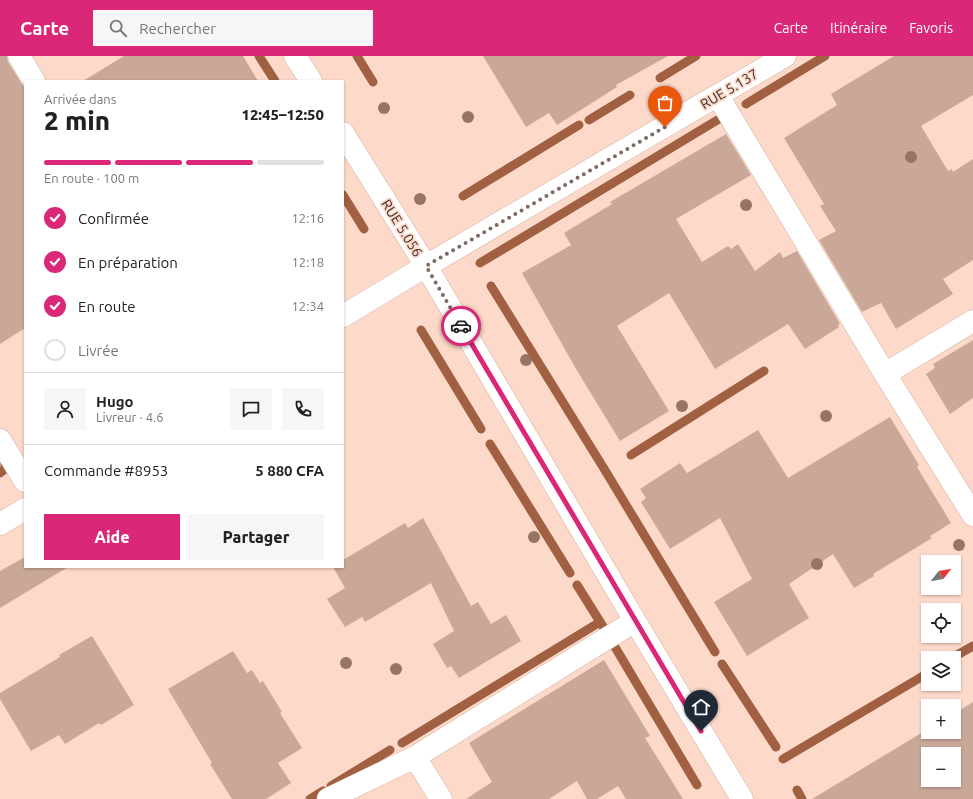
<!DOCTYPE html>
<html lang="fr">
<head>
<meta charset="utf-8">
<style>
	body { margin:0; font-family:Ubuntu,sans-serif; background:#f6f6f6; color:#222; height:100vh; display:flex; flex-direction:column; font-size:15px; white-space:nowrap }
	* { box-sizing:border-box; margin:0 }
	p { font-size:13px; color:#767676 }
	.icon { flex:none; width:22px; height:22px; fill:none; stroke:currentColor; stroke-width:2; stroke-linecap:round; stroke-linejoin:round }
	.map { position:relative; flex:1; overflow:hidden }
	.drawer { position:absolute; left:24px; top:24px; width:320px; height:488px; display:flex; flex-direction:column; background:#fff; border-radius:0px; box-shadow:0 1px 3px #0004 }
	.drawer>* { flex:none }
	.needle { width:26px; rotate:59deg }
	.buttons { position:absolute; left:921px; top:499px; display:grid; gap:8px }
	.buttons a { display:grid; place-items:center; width:40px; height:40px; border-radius:0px; background:#fff; box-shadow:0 1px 3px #0004; font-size:20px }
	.pin { position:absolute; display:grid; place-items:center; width:34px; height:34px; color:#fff; margin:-41px -17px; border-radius:50% 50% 50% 0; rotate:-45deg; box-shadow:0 0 4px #0007 }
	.pin .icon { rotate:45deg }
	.courier { position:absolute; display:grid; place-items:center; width:40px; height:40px; margin:-20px; border:3px solid #db2777; border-radius:50%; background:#fff; color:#222; box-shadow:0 1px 5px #0007 }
	.overview em { font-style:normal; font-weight:800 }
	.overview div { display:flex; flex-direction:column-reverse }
	.overview { display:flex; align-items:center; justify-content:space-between; height:68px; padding:0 20px }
	h1 { font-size:26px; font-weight:800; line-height:30px }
	.bar { display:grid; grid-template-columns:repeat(4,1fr); gap:6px 4px; align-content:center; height:48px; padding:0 20px }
	.bar i { height:5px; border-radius:3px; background:#e0e0e0 }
	.bar .on { background:#db2777 }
	.bar p { grid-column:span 4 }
	.line { display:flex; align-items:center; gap:10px; padding:0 20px; border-top:1px solid #e0e0e0 }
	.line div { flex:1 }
	.round { display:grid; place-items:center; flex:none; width:42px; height:42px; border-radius:0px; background:#f6f6f6 }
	ol { padding:0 20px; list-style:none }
	li { display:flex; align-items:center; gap:12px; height:44px }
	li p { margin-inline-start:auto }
	li .icon { padding:4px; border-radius:50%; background:#db2777; color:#fff; stroke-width:4 }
	li:last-child { color:#767676 }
	li i { width:22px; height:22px; border:2px solid #e0e0e0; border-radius:50% }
	.primary-button { display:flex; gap:8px; margin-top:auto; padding:8px 20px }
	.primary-button a { flex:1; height:46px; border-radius:0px; background:#db2777; color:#fff; font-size:16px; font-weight:800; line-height:46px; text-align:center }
	.primary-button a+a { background:#f6f6f6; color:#222 }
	header { display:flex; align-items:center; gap:24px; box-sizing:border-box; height:56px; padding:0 20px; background:#db2777; color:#fff }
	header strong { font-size:19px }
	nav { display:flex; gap:22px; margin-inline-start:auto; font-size:14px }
	.search { width:280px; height:36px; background:#f6f6f6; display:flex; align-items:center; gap:10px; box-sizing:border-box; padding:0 14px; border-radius:0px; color:#767676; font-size:15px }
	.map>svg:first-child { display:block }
</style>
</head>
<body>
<header>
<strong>Carte</strong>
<div class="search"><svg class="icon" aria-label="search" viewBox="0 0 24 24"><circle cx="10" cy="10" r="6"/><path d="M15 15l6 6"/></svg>Rechercher</div>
<nav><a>Carte</a><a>Itinéraire</a><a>Favoris</a></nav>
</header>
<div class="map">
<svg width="973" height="743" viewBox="0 0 973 743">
	<rect width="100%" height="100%" fill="#fdd9c9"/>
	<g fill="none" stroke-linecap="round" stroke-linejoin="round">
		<path stroke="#a06041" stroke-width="9" d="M 259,0 L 275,25
			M 357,0 L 373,26
			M 660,22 L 696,0
			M 746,48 L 825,0
			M 589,64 L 630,39
			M 343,139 L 364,173
			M 463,140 L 579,69
			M 480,207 L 729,57
			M 491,230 L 603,411 L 715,596
			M 421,274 L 481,373
			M 490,388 L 570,517
			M 631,399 L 764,315
			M 0,417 L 5,413 L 5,401
			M 577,529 L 607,577
			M 615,591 L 697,729
			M 952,602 L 973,590
			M 722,608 L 776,691
			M 402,687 L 595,569
			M 783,703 L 928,617
			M 331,730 L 390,694
			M 797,734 L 802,743
			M 310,743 L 323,735"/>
	</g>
	<path fill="#caa898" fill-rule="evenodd" d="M 0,0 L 7,0 L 8,6 L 25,33 L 25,272 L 0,288 Z
		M 124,0 L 243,0 L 258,25 L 83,25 Z
		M 483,0 L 668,0 L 616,29 L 617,31 L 557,69 L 549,57 L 526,71 Z
		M 894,0 L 973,0 L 973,39 L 921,70 L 948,115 L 952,113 L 953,116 L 973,103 L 973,204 L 943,223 L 953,238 L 896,273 L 881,247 L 862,256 L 819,184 L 836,175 L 820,150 L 824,148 L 784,82 L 837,49 L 831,38 Z
		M 726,78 L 751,119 L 676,163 L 702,206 L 728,190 L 731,193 L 738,188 L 755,215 L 780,196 L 783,202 L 797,195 L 840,268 L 838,269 L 839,271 L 805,293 L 788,268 L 715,313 L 669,237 L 617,270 L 669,355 L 620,385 L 576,313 L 522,217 L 571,189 L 564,177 L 612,148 L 610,146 Z
		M 973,284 L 973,342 L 950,358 L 926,318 L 935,312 L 933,308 Z
		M 890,361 L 919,409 L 917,411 L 951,467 L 930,480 L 932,482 L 873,518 L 874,520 L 854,532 L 833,498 L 789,528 L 809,562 L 747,600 L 714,546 L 752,523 L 720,462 L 670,493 L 641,446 L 646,442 L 640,433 L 680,407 L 687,417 L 758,374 L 788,422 Z
		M 423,462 L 471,550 L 478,546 L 491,568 L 506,559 L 521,585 L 459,622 L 451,610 L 447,612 L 433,588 L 454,575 L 431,527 L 365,566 L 362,561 L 345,571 L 327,543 L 345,532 L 333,511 L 343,511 L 343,504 L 405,467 L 408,472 Z
		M 25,501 L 25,511 L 68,511 L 0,552 L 0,515 Z
		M 92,580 L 134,649 L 101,669 L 99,667 L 65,688 L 59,679 L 31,695 L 0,643 L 0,637 L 60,601 L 59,599 Z
		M 233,595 L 247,617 L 252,614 L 260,627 L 263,625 L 282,656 L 280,657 L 302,692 L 278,707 L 291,727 L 266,743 L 232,743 L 210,708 L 212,707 L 168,633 Z
		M 604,604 L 650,680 L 645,682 L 683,743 L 626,743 L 618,730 L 597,743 L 587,743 L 577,725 L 549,743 L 466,743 L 492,726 L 469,687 Z
		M 973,646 L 973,743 L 812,743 L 928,673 L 928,676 L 954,676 L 954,658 ZM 928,698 L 954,698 L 954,724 L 928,724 Z"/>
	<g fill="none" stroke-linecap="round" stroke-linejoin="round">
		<g stroke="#d0ae9e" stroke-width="23">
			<path id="minor" d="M 19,0 L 34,25
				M 295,0 L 311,25
				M 718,40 L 885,318 L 973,459
				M 343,77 L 426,210 L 635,565 L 742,743
				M 343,260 L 426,210 L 785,0
				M 885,318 L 973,265
				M 0,384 L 25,425
				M 0,468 L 25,453
				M 415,701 L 441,743
				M 328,743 L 415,701 L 635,565"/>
		</g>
		<use href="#minor" stroke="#fff" stroke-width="22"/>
	</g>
	<g fill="#987463">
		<circle cx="384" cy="52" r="6"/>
		<circle cx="468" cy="61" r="6"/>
		<circle cx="911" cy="101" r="6"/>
		<circle cx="420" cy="143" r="6"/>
		<circle cx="746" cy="149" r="6"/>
		<circle cx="526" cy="304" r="6"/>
		<circle cx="682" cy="350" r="6"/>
		<circle cx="826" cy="360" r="6"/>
		<circle cx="534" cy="481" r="6"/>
		<circle cx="959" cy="489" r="6"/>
		<circle cx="817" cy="508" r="6"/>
		<circle cx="346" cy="607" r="6"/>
		<circle cx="396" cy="613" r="6"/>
	</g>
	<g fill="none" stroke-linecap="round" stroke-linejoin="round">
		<path stroke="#7f6960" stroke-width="4" stroke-dasharray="0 7.2" d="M 461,270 L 426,210 L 665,71"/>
		<path stroke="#db2777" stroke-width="5" d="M 461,270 L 701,675"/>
	</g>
	<g text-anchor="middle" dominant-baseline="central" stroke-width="3.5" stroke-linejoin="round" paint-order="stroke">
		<g font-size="14" fill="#3b2d27" stroke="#fdd9c9">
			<text transform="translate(729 33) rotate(-31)">RUE 5.137</text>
			<text transform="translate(402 172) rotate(58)">RUE 5.056</text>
		</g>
	</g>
</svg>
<div class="buttons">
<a><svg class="needle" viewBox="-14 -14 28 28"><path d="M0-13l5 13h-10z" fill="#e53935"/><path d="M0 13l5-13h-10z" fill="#767676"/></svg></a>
<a><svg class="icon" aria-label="locate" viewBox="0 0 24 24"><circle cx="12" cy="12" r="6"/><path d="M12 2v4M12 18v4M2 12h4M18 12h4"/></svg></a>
<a><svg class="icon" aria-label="layers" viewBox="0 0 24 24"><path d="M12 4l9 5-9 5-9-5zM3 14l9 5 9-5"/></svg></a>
<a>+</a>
<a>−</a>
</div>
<div class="pin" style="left:665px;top:71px;background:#ea580c"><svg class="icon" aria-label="bag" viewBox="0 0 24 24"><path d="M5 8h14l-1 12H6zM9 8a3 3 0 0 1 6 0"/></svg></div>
<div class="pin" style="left:701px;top:675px;background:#1f2937"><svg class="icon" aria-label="home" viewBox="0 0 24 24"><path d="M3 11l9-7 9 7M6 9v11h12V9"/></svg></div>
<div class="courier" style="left:461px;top:270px"><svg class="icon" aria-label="car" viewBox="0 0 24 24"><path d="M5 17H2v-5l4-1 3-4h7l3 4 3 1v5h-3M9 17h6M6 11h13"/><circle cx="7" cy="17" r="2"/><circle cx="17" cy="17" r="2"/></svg></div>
<section class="drawer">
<div class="overview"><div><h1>2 min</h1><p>Arrivée dans</p></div><em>12:45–12:50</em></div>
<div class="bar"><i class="on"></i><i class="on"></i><i class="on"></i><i></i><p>En route · 100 m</p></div>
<ol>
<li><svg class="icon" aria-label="check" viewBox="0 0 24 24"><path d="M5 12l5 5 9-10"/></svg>Confirmée<p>12:16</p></li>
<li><svg class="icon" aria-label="check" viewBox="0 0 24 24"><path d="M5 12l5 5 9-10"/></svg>En préparation<p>12:18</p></li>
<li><svg class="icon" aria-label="check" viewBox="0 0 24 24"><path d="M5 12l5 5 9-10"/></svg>En route<p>12:34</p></li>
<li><i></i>Livrée</li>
</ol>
<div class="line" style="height:72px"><a class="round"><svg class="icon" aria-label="person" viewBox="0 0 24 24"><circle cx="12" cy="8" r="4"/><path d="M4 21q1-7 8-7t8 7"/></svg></a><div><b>Hugo</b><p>Livreur · 4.6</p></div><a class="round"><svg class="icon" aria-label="chat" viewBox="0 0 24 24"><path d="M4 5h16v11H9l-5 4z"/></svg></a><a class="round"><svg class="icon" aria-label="phone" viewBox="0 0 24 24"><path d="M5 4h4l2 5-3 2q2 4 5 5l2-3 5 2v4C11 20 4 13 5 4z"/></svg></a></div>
<div class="line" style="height:52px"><div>Commande #8953</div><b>5 880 CFA</b></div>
<div class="primary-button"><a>Aide</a><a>Partager</a></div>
</section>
</div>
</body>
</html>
